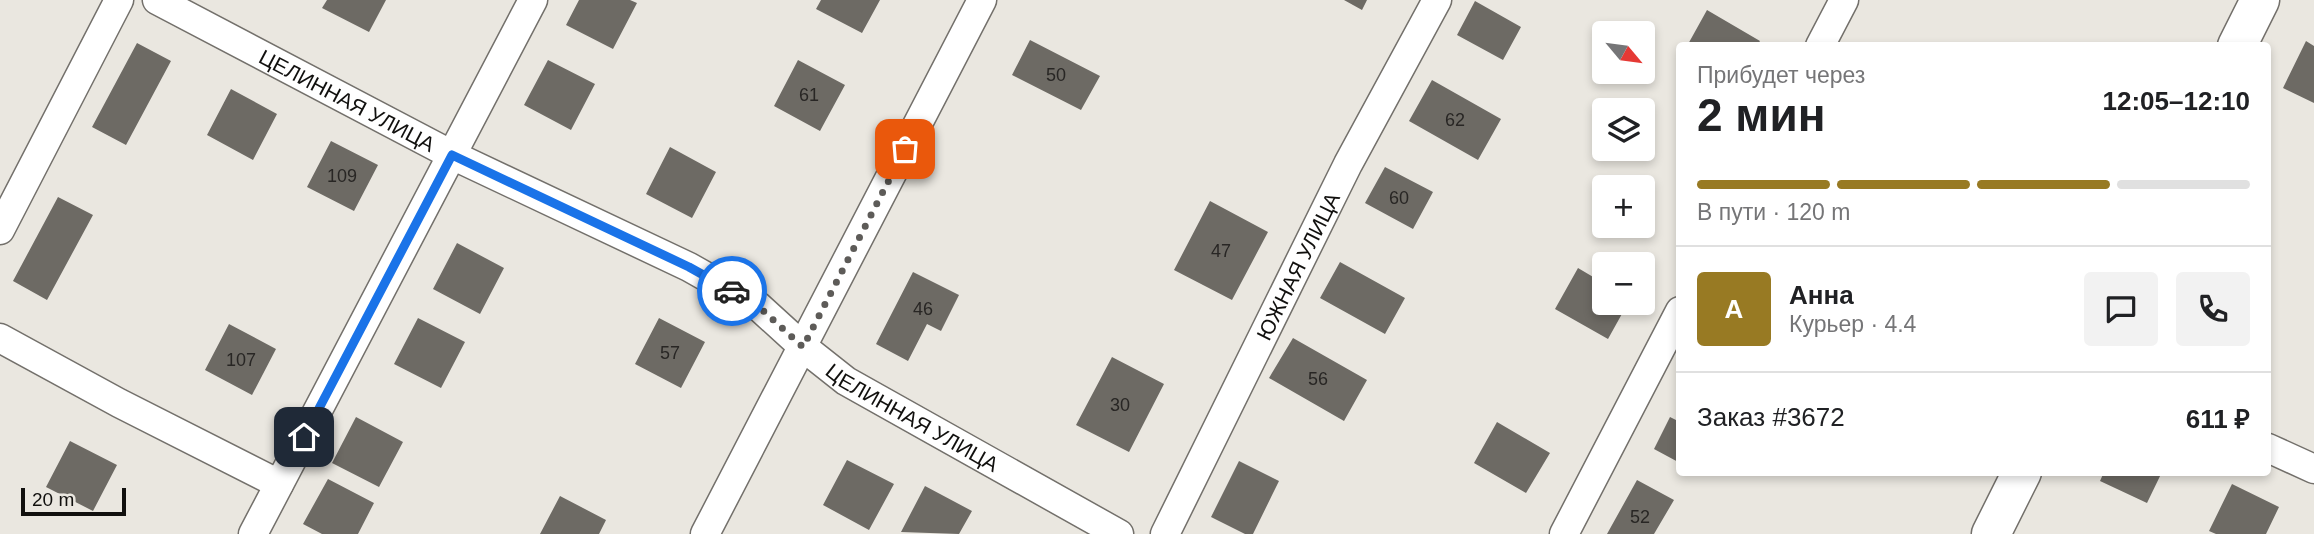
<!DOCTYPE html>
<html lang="ru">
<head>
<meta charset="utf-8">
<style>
	body { margin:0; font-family:Helvetica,sans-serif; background:#f2f2f2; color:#202124; height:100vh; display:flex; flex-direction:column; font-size:26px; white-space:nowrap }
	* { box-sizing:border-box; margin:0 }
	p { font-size:23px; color:#757577 }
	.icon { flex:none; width:38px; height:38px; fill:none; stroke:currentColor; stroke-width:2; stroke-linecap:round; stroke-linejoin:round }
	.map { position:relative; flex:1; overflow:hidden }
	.panel { position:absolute; left:1676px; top:42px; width:595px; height:434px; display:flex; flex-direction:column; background:#fff; border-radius:7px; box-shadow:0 4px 10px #0003 }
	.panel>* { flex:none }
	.needle { width:46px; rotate:119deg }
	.tools { position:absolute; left:1592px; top:21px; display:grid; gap:14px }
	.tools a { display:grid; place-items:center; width:63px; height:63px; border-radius:7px; background:#fff; box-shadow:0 4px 10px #0003; font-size:35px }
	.scale { position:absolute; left:21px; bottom:18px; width:105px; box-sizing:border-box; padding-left:7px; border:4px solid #11100e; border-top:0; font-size:19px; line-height:24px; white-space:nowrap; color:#11100e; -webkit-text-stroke:5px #eae7e0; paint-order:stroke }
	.pin { position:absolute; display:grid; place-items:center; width:60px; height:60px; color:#fff; margin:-30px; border-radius:14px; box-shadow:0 4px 10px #0006 }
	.courier { position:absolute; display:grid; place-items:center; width:70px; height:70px; margin:-35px; border:5px solid #1a73e8; border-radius:50%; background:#fff; color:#222; box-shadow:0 2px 9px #0007 }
	.overview em { font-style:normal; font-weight:800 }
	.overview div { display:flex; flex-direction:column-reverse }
	.overview { display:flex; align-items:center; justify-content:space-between; height:119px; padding:0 21px }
	h1 { font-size:46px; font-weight:800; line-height:52px }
	.bar { display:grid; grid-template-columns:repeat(4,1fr); gap:10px 7px; align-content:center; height:84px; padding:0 21px }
	.bar i { height:9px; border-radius:5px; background:#e0e0e0 }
	.bar .selected { background:#987a23 }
	.bar p { grid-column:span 4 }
	.line { display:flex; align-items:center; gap:18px; padding:0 21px; border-top:2px solid #e0e0e0 }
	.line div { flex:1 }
	.round { display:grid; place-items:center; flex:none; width:74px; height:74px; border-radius:7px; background:#f2f2f2 }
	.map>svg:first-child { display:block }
</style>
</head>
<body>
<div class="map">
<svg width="2314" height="534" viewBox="0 0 2314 534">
	<rect width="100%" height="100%" fill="#eae7e0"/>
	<path fill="#6d6a64" d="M 327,0 L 386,0 L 369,32 L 322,8 Z
		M 579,0 L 630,0 L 637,3 L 613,49 L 566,25 Z
		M 821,0 L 880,0 L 862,33 L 816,9 Z
		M 1344,0 L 1367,0 L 1362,10 Z
		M 1475,1 L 1521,27 L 1503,60 L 1457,35 Z
		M 1707,10 L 1760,41 L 1757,46 L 1687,46 Z
		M 1030,40 L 1100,76 L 1081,110 L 1012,75 Z
		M 2306,41 L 2314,46 L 2314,103 L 2283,88 Z
		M 137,43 L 171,61 L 126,145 L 92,127 Z
		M 548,60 L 595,84 L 571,130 L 524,105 Z
		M 798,60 L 845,85 L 820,131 L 774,106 Z
		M 1432,80 L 1501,119 L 1478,160 L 1409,121 Z
		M 231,89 L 277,114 L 253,160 L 207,135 Z
		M 331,141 L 378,165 L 354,211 L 307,187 Z
		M 670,147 L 716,172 L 692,218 L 646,194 Z
		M 1385,167 L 1433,192 L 1413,229 L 1365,203 Z
		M 58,197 L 93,215 L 47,300 L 13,281 Z
		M 1210,201 L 1268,232 L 1232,300 L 1174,270 Z
		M 457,243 L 504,268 L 480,314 L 433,289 Z
		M 1340,262 L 1405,298 L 1385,334 L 1320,298 Z
		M 1578,268 L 1605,284 L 1605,303 L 1628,303 L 1608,339 L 1555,309 Z
		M 913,272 L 959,295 L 941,331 L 927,324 L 908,361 L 876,344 Z
		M 418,318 L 465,342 L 441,388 L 394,364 Z
		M 659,318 L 705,342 L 681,388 L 635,364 Z
		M 229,324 L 276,349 L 252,395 L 205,370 Z
		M 1293,338 L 1367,380 L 1344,421 L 1269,378 Z
		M 1112,357 L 1164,384 L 1129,452 L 1076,425 Z
		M 356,417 L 403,442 L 379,487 L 332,463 Z
		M 1670,417 L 1680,422 L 1680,463 L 1654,449 Z
		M 1497,422 L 1550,453 L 1526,493 L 1474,463 Z
		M 70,441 L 117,465 L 93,511 L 46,487 Z
		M 847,460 L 894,484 L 869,530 L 823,505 Z
		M 1239,461 L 1279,481 L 1253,534 L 1245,534 L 1211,517 Z
		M 2104,472 L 2162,472 L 2147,503 L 2100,481 Z
		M 328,479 L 374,503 L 358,534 L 322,534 L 303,524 Z
		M 1637,480 L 1674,500 L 1654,534 L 1607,534 Z
		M 2232,484 L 2279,507 L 2266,534 L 2216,534 L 2209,531 Z
		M 925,486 L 972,511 L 959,534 L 901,532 Z
		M 560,496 L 606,520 L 599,534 L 540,534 Z"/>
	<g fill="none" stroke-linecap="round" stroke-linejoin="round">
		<g stroke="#73706b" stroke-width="31">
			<g id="street">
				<path id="s1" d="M 157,0 L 452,155 L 689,267 L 758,306 L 803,347 L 846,381 L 1119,534"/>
				<path d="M 1820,46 L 1844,0"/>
				<path d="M 0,230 L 119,0"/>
				<path d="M 0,338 L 119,403 L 279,484"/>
				<path d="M 2268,448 L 2314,469"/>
				<path d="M 253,534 L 533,0"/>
				<path d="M 705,534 L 982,0"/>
				<path id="s2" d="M 1165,534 L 1348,164 L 1437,0"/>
				<path d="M 1564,534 L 1680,311"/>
			</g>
		</g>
		<g stroke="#73706b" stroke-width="41">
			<path id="secondary" d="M 2237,46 L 2260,0
				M 1991,534 L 2022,472"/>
		</g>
		<use href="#street" stroke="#fff" stroke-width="28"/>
		<use href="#secondary" stroke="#fff" stroke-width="38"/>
	</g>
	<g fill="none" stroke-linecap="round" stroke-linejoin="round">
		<path stroke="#5d5b58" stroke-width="7" stroke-dasharray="0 12.6" d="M 732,291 L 758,306 L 803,347 L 905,149"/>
		<path stroke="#1a73e8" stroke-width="9" d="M 304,437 L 452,155 L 689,267 L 732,291"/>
	</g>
	<g text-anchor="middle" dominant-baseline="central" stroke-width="6" stroke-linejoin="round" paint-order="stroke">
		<g font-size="18" fill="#282624">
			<text x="1056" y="75">50</text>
			<text x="809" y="95">61</text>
			<text x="1455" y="120">62</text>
			<text x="342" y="176">109</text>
			<text x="1399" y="198">60</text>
			<text x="1221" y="251">47</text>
			<text x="923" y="309">46</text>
			<text x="670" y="353">57</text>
			<text x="241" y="360">107</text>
			<text x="1318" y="379">56</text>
			<text x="1120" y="405">30</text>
			<text x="1640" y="517">52</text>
		</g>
		<g font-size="21" fill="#11100e" stroke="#eae7e0">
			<text stroke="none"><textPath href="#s1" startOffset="215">ЦЕЛИННАЯ УЛИЦА</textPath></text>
			<text stroke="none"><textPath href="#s2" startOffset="299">ЮЖНАЯ УЛИЦА</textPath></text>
			<text stroke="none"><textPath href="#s1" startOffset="866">ЦЕЛИННАЯ УЛИЦА</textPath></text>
		</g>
	</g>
</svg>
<div class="tools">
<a><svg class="needle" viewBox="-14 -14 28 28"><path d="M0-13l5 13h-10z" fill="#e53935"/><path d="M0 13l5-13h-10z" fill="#757577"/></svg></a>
<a><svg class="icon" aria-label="layers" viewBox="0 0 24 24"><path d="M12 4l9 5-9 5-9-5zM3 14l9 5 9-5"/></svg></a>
<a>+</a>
<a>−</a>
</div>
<div class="scale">20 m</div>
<div class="pin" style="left:905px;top:149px;background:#ea580c"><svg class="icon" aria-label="bag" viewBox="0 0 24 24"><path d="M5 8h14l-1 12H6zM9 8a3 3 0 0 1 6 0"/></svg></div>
<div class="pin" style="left:304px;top:437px;background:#1f2937"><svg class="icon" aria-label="home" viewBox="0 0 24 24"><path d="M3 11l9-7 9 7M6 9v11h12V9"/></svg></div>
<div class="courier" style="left:732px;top:291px"><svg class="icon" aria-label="car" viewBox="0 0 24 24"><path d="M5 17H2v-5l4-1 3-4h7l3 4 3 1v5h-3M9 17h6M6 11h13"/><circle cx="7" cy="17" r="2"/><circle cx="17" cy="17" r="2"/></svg></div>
<section class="panel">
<div class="overview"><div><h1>2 мин</h1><p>Прибудет через</p></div><em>12:05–12:10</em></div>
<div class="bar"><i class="selected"></i><i class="selected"></i><i class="selected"></i><i></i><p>В пути · 120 m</p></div>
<div class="line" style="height:126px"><b class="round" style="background:#987a23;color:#fff">А</b><div><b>Анна</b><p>Курьер · 4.4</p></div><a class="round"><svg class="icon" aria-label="chat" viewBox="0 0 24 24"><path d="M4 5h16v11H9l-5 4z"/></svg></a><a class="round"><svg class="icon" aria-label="phone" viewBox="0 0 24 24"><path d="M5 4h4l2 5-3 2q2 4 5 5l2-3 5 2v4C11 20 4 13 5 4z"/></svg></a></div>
<div class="line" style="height:91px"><div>Заказ #3672</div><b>611 ₽</b></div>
</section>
</div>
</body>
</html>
